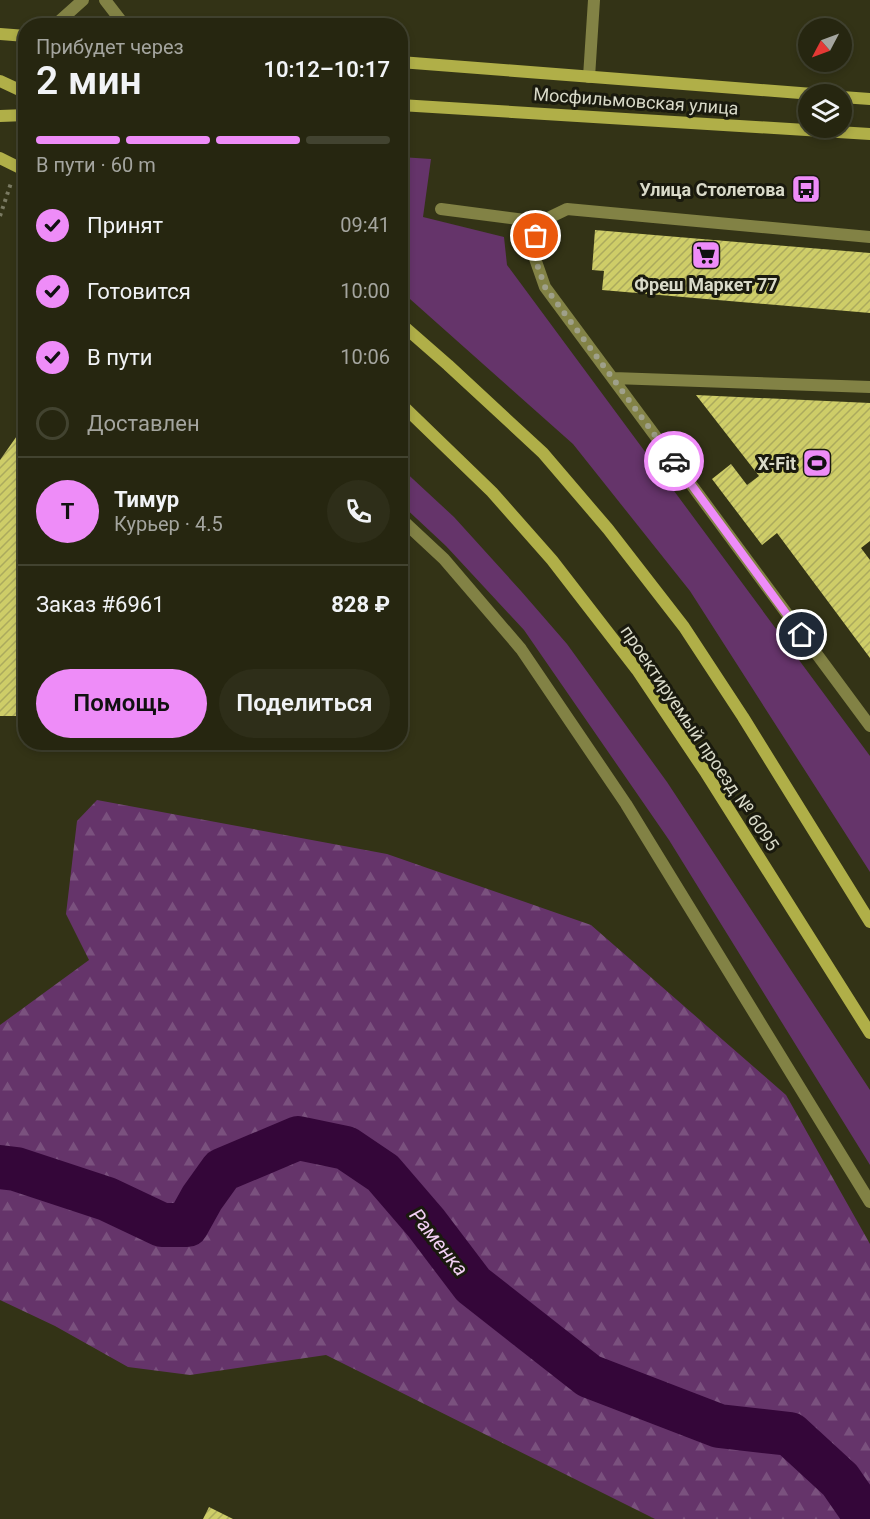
<!DOCTYPE html>
<html lang="ru">
<head>
<meta charset="utf-8">
<style>
	body { margin:0; font-family:Roboto,sans-serif; background:#2e2e19; color:#f1f3f6; height:100vh; display:flex; flex-direction:column; font-size:22px; white-space:nowrap }
	* { box-sizing:border-box; margin:0 }
	p { font-size:20px; color:#a4a59f }
	.icon { flex:none; width:33px; height:33px; fill:none; stroke:currentColor; stroke-width:2; stroke-linecap:round; stroke-linejoin:round }
	.map { position:relative; flex:1; overflow:hidden }
	.panel { position:absolute; left:18px; top:18px; width:390px; height:732px; display:flex; flex-direction:column; background:#262610; border-radius:24px; box-shadow:0 3px 9px #0003,0 0 0 2px #424330 }
	.panel>* { flex:none }
	.needle { width:39px; rotate:229deg }
	.tools { position:absolute; left:798px; top:18px; display:grid; gap:12px }
	.tools a { display:grid; place-items:center; width:54px; height:54px; border-radius:50%; background:#262610; box-shadow:0 3px 9px #0003,0 0 0 2px #424330; font-size:30px }
	.pin { position:absolute; display:grid; place-items:center; width:51px; height:51px; color:#fff; margin:-26px; border:3px solid #fff; border-radius:50%; box-shadow:0 2px 6px #0007 }
	.courier { position:absolute; display:grid; place-items:center; width:60px; height:60px; margin:-30px; border:4px solid #ee8cf8; border-radius:50%; background:#fff; color:#222; box-shadow:0 2px 8px #0007 }
	.overview em { font-style:normal; font-weight:600 }
	.overview div { display:flex; flex-direction:column-reverse }
	.overview { display:flex; align-items:center; justify-content:space-between; height:102px; padding:0 18px }
	h1 { font-size:39px; font-weight:600; line-height:45px }
	.bar { display:grid; grid-template-columns:repeat(4,1fr); gap:9px 6px; align-content:center; height:72px; padding:0 18px }
	.bar i { height:8px; border-radius:4px; background:#424330 }
	.bar .current { background:#ee8cf8 }
	.bar p { grid-column:span 4 }
	.line { display:flex; align-items:center; gap:15px; padding:0 18px; border-top:2px solid #424330 }
	.line div { flex:1 }
	.round { display:grid; place-items:center; flex:none; width:63px; height:63px; border-radius:32px; background:#2e2e19 }
	ol { padding:0 18px; list-style:none }
	li { display:flex; align-items:center; gap:18px; height:66px }
	li p { margin-inline-start:auto }
	li .icon { padding:6px; border-radius:50%; background:#ee8cf8; color:#111; stroke-width:4 }
	li:last-child { color:#a4a59f }
	li i { width:33px; height:33px; border:3px solid #424330; border-radius:50% }
	.button { display:flex; gap:12px; margin-top:auto; padding:12px 18px }
	.button a { flex:1; height:69px; border-radius:36px; background:#ee8cf8; color:#111; font-size:24px; font-weight:600; line-height:69px; text-align:center }
	.button a+a { background:#2e2e19; color:#f1f3f6 }
	.map>svg:first-child { display:block }
</style>
</head>
<body>
<div class="map">
<svg width="870" height="1519" viewBox="0 0 870 1519">
	<defs>
		<pattern id="forest-firs" width="22" height="20" patternUnits="userSpaceOnUse" patternTransform="scale(1.5)"><rect width="22" height="20" fill="#65346a"/><path d="M5 1l3.5 6h-7zM16 11l3.5 6h-7z" fill="#7a517e"/></pattern>
		<pattern id="building-hatch" width="6" height="6" patternUnits="userSpaceOnUse" patternTransform="scale(1.5)"><rect width="6" height="6" fill="#cecd68"/><path d="M-1 1l2-2M0 6l6-6M5 7l2-2" fill="none" stroke="#abaa5d"/></pattern>
	</defs>
	<rect width="100%" height="100%" fill="#333316"/>
	<path fill="#65346a" d="M 401,157 L 431,159 L 423,217 L 504,237 L 507,265 L 870,756 L 870,872 L 690,591 L 573,444 L 401,291 Z
		M 400,467 L 454,517 L 521,591 L 567,644 L 667,782 L 870,1090 L 870,1165 L 669,840 L 524,630 L 446,546 L 401,504 Z"/>
	<path fill="url(#forest-firs)" d="M 97,800 L 387,854 L 591,925 L 786,1095 L 870,1244 L 870,1519 L 655,1519 L 326,1355 L 190,1375 L 128,1367 L 55,1326 L 0,1300 L 0,1025 L 89,960 L 66,914 L 77,821 Z"/>
	<g fill="none" stroke-linecap="round" stroke-linejoin="round">
		<path stroke="#340639" stroke-width="44" d="M 0,1167 L 16,1169 L 107,1199 L 162,1225 L 187,1225 L 202,1198 L 222,1170 L 298,1138 L 346,1148 L 383,1173 L 426,1223 L 473,1285 L 589,1376 L 719,1426 L 790,1434 L 840,1480 L 867,1519"/>
	</g>
	<path fill="url(#building-hatch)" d="M 595,230 L 870,253 L 870,313 L 602,290 L 604,271 L 592,270 Z
		M 696,395 L 870,403 L 870,541 L 861,548 L 870,560 L 870,658 L 777,533 L 762,545 L 712,479 L 731,464 L 747,485 L 759,476 Z
		M 26,423 L 26,716 L 0,716 L 0,460 Z
		M 209,1507 L 233,1519 L 203,1519 Z"/>
	<g fill="none" stroke-linecap="round" stroke-linejoin="round">
		<path stroke="#7a7a62" stroke-width="4" stroke-dasharray="3 4.5" stroke-linecap="butt" d="M 0,216 L 11,183"/>
		<path stroke="#828245" stroke-width="12" d="M 589,77 L 594,0
			M 441,209 L 540,222
			M 870,237 L 567,209 L 540,222 L 532,250 L 545,287 L 870,726
			M 613,378 L 870,387
			M 400,518 L 444,559 L 521,649 L 626,804 L 870,1202"/>
		<path stroke="#828245" stroke-width="12" d="M 105,0 L 125,26
			M 54,26 L 83,0"/>
		<path stroke="#b0af48" stroke-width="12" d="M 0,34 L 26,36
			M 400,62 L 813,94
			M 0,81 L 26,93
			M 842,97 L 870,99
			M 400,105 L 870,134
			M 0,116 L 26,115
			M 0,158 L 26,171
			M 400,323 L 448,365 L 543,453 L 608,529 L 684,627 L 743,717 L 870,922
			M 400,403 L 492,492 L 552,560 L 637,670 L 706,773 L 870,1033"/>
	</g>
	<g fill="none" stroke-linecap="round" stroke-linejoin="round">
		<path stroke="#9fa08a" stroke-width="6" stroke-dasharray="0 10.8" d="M 536,236 L 532,250 L 545,287 L 674,461"/>
		<path stroke="#ee8cf8" stroke-width="8" d="M 674,461 L 802,635"/>
	</g>
	<defs>
		<g id="bus-square" transform="scale(1.5)"><rect x="-9" y="-9" width="18" height="18" rx="4" fill="#ee8cf8" stroke="#1a1a0e"/><path d="M-5-6H5V4H4V6H2V4H-2V6H-4V4H-5ZM-3.5-4V0h7V-4ZM-3.5 1.2v1.5H-2V1.2ZM2 1.2v1.5H3.5V1.2Z" fill="#111"/></g>
		<g id="supermarket-square" transform="scale(1.5)"><rect x="-9" y="-9" width="18" height="18" rx="4" fill="#ee8cf8" stroke="#1a1a0e"/><path d="M-6-5.5h2.5l.6 2H6L4.5 2H-2.5L-4.4-4H-6ZM-1.5 3.2a1.3 1.3 0 1 0 .1 0ZM3 3.2a1.3 1.3 0 1 0 .1 0Z" fill="#111"/></g>
		<g id="stadium-square" transform="scale(1.5)"><rect x="-9" y="-9" width="18" height="18" rx="4" fill="#ee8cf8" stroke="#1a1a0e"/><path d="M0-5a6.5 5 0 1 0 0 10a6.5 5 0 1 0 0-10ZM-3.5-1.8h7v3.6h-7Z" fill="#111"/></g>
	</defs>
	<g fill-rule="evenodd">
		<use href="#bus-square" x="806" y="189"/>
		<use href="#supermarket-square" x="706" y="255"/>
		<use href="#stadium-square" x="817" y="463"/>
	</g>
	<g text-anchor="middle" dominant-baseline="central" stroke-width="6" stroke-linejoin="round" paint-order="stroke">
		<g font-size="18" fill="#d9dac9" stroke="#1a1a0e">
			<text transform="translate(636 101) rotate(4)">Мосфильмовская улица</text>
			<text transform="translate(700 738) rotate(56)">проектируемый проезд № 6095</text>
		</g>
		<g font-size="18" font-weight="bold" fill="#d9dac9" stroke="#1a1a0e" text-anchor="end">
			<text x="785" y="189">Улица Столетова</text>
			<text x="706" y="284" text-anchor="middle">Фреш Маркет 77</text>
			<text x="796" y="463">X-Fit</text>
		</g>
		<g font-size="20" font-style="italic" fill="#f3d0f5" stroke="#1a1a0e">
			<text transform="translate(439 1242) rotate(51)">Раменка</text>
		</g>
	</g>
</svg>
<div class="tools">
<a><svg class="needle" viewBox="-14 -14 28 28"><path d="M0-13l5 13h-10z" fill="#e53935"/><path d="M0 13l5-13h-10z" fill="#a4a59f"/></svg></a>
<a><svg class="icon" aria-label="layers" viewBox="0 0 24 24"><path d="M12 4l9 5-9 5-9-5zM3 14l9 5 9-5"/></svg></a>
</div>
<div class="pin" style="left:536px;top:236px;background:#ea580c"><svg class="icon" aria-label="bag" viewBox="0 0 24 24"><path d="M5 8h14l-1 12H6zM9 8a3 3 0 0 1 6 0"/></svg></div>
<div class="pin" style="left:802px;top:635px;background:#1f2937"><svg class="icon" aria-label="home" viewBox="0 0 24 24"><path d="M3 11l9-7 9 7M6 9v11h12V9"/></svg></div>
<div class="courier" style="left:674px;top:461px"><svg class="icon" aria-label="car" viewBox="0 0 24 24"><path d="M5 17H2v-5l4-1 3-4h7l3 4 3 1v5h-3M9 17h6M6 11h13"/><circle cx="7" cy="17" r="2"/><circle cx="17" cy="17" r="2"/></svg></div>
<section class="panel">
<div class="overview"><div><h1>2 мин</h1><p>Прибудет через</p></div><em>10:12–10:17</em></div>
<div class="bar"><i class="current"></i><i class="current"></i><i class="current"></i><i></i><p>В пути · 60 m</p></div>
<ol>
<li><svg class="icon" aria-label="check" viewBox="0 0 24 24"><path d="M5 12l5 5 9-10"/></svg>Принят<p>09:41</p></li>
<li><svg class="icon" aria-label="check" viewBox="0 0 24 24"><path d="M5 12l5 5 9-10"/></svg>Готовится<p>10:00</p></li>
<li><svg class="icon" aria-label="check" viewBox="0 0 24 24"><path d="M5 12l5 5 9-10"/></svg>В пути<p>10:06</p></li>
<li><i></i>Доставлен</li>
</ol>
<div class="line" style="height:108px"><b class="round" style="background:#ee8cf8;color:#111">Т</b><div><b>Тимур</b><p>Курьер · 4.5</p></div><a class="round"><svg class="icon" aria-label="phone" viewBox="0 0 24 24"><path d="M5 4h4l2 5-3 2q2 4 5 5l2-3 5 2v4C11 20 4 13 5 4z"/></svg></a></div>
<div class="line" style="height:78px"><div>Заказ #6961</div><b>828 ₽</b></div>
<div class="button"><a>Помощь</a><a>Поделиться</a></div>
</section>
</div>
</body>
</html>
